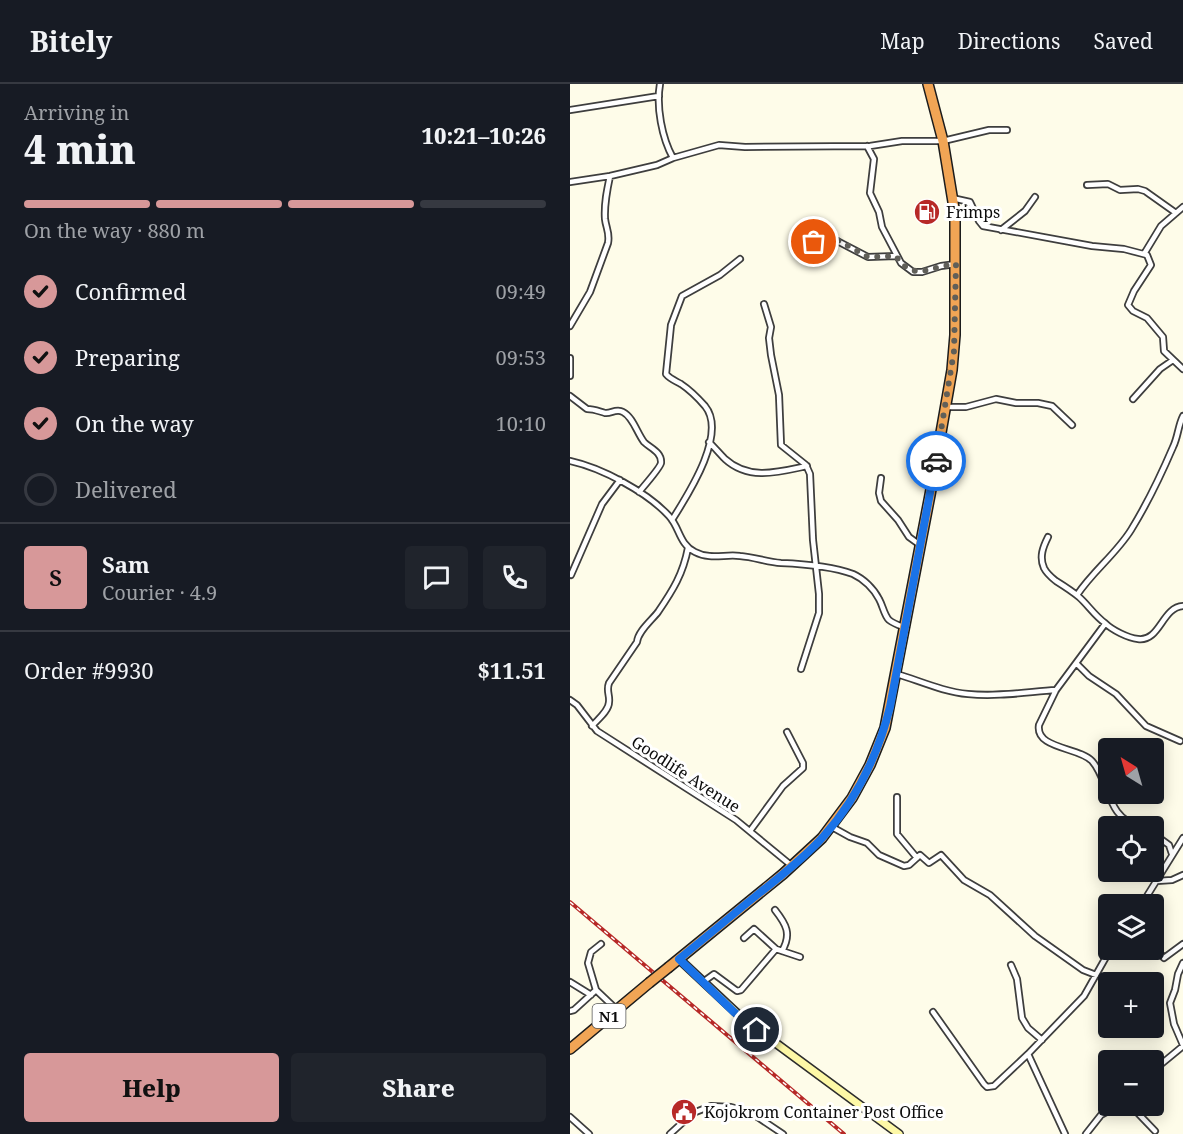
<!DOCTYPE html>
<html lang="en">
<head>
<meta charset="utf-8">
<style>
	body { margin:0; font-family:"Noto Serif",serif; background:#20242c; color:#f1f3f6; height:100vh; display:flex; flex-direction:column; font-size:22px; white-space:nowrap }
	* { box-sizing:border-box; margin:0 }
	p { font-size:20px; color:#9ea1a6 }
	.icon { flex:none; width:33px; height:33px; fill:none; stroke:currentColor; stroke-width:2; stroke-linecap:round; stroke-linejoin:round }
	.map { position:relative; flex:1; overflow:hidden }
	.details { display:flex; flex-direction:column; background:#171b24; width:570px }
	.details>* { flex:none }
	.needle { width:39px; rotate:323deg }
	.fabs { position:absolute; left:528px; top:654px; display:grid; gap:12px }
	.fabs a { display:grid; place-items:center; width:66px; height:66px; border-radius:6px; background:#171b24; box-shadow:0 3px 15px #0003; font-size:30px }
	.pin { position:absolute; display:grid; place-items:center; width:51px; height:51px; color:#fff; margin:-26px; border:3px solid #fff; border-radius:50%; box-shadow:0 2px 6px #0007 }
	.courier { position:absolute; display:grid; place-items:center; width:60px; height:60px; margin:-30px; border:4px solid #1a73e8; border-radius:50%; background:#fff; color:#222; box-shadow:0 2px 8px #0007 }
	.overview em { font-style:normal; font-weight:800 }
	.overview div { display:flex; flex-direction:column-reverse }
	.overview { display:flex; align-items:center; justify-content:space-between; height:102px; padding:0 24px }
	h1 { font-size:39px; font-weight:800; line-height:45px }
	.bar { display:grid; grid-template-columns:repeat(4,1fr); gap:9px 6px; align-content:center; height:72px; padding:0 24px }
	.bar i { height:8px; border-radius:4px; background:#363941 }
	.bar .current { background:#d79899 }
	.bar p { grid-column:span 4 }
	.line { display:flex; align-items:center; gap:15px; padding:0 24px; border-top:2px solid #363941 }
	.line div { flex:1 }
	.round { display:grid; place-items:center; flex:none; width:63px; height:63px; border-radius:6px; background:#20242c }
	ol { padding:0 24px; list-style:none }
	li { display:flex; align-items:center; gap:18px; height:66px }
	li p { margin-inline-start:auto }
	li .icon { padding:6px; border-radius:50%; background:#d79899; color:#111; stroke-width:4 }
	li:last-child { color:#9ea1a6 }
	li i { width:33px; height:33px; border:3px solid #363941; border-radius:50% }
	.button { display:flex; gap:12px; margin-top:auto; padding:12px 24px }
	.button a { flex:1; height:69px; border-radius:6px; background:#d79899; color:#111; font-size:24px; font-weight:800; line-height:69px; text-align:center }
	.button a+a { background:#20242c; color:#f1f3f6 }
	header { display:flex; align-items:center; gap:36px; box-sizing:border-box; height:84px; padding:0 30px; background:#171b24; border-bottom:2px solid #363941 }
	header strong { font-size:28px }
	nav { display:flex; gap:33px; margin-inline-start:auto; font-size:21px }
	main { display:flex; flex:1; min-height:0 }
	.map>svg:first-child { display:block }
</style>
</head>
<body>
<header>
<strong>Bitely</strong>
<nav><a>Map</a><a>Directions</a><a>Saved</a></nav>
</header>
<main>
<section class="details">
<div class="overview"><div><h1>4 min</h1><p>Arriving in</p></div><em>10:21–10:26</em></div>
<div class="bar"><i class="current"></i><i class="current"></i><i class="current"></i><i></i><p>On the way · 880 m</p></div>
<ol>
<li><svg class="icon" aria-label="check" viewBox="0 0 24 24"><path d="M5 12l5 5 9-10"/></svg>Confirmed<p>09:49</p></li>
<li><svg class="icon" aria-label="check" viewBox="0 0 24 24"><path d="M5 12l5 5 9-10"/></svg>Preparing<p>09:53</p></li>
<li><svg class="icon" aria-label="check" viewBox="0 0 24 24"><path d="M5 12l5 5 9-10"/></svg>On the way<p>10:10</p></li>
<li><i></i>Delivered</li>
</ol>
<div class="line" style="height:108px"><b class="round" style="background:#d79899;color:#111">S</b><div><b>Sam</b><p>Courier · 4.9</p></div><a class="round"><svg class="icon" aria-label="chat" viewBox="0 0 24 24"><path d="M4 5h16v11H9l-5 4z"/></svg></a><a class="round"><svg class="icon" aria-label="phone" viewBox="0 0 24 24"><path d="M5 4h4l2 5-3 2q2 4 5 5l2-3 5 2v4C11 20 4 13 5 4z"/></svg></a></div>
<div class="line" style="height:78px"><div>Order #9930</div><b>$11.51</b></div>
<div class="button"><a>Help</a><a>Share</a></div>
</section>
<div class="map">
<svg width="613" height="1050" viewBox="0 0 613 1050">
	<rect width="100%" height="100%" fill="#fefce9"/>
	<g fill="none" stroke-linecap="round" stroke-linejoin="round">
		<g stroke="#3e3e3e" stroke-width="8">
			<path id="street" d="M 90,0 C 86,23 92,54 103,74
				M 0,26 L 89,12
				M 297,62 L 304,75 L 300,109 L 309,128 L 312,143 L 331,179 L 343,188 L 352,188 L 371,182 L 386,180
				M 0,98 L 40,92 L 87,81 L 103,74 L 149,61 L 175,63 L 300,62 L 332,57 L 373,57 L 419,46 L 437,46
				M 517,101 L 538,100 L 550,106 L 568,105 L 575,107 L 606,129
				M 382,114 L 400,118 L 409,137 L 413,142 L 522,162 L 554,165 L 577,171 L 581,181 L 564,207 L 558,221 L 563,227 L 577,234 L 593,253 L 594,267 L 613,285
				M 431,146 L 455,127 L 465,113
				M 574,170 L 591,142 L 613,123
				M 246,173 L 244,157 L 250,148 L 298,173 L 326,172
				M 194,220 L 201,243 L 199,254 L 201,271 L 209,311 L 211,361 L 236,381 L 240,390 L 243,456 L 249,510 L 249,529 L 231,585
				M 0,242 L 20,208 L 38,159 C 40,149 36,144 35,135 C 34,120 37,106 40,92
				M 0,274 L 0,292
				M 0,312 L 17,325 C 24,325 28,327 35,329 C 41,330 46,324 53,328 C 63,333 67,349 74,358 C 80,364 92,368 91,379 C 90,384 74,402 69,408
				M 563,315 L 590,285 L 603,276
				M 375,323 L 396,323 L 426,315 L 446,319 L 468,319 L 482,322 L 502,341
				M 139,358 C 145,364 150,370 155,375 C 179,397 209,388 237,382
				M 0,377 C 32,384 77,408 99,432 C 110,444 109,460 125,468 C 140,476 155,470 170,472 C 184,473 197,478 211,479 C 235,480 261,482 283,490 C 294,495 304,505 309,515 C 313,522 314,531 319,536 C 324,540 331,542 336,544
				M 311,394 L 309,409 L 311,417 L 328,436 L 339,453 L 350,461
				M 102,436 C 117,412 158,350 135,322 C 128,314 120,306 111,300 C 106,297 100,295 96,290 L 101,241 L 112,212 L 150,191 L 170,175
				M 478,453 C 473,463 469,473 474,484 C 477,490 481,493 486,497 C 494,502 502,507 509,513 C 518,521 525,532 535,539 C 542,546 558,554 568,555 C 590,558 592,523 613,522
				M 1,491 L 32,420 L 50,396
				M 507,511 C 523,487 546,470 561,446 C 577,420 591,391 603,363 C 608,353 608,342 613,332
				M 535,540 L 486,606 L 469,641 C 465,665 509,663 522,677 C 540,697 536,735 570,742
				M 507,580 L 519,592 L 546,610 L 576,642 L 610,657
				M 327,590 C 350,597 374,608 398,610 C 427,613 457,608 486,606
				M 0,616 L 7,621 L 27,647 L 166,736 L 222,782
				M 22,642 C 27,636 39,627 39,618 C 40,611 36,607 39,599 L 67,558 C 68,547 82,536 88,528 C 103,506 113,490 118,464
				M 327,713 L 327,750 L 347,774
				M 262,743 L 280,753 L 297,759 L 309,771 L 334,782 L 339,781 L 350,771 L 359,779 L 371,771 L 394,796 L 420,811 L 465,852 L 513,886 L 526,891
				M 180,747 L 213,702 L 233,684 L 233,679 L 217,648
				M 584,750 L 599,761 L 602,770
				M 587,797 L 602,796 L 613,791
				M 572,820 L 613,754
				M 205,826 C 216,840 222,850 212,867
				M 174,854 L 184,845 L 206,865 L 230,873
				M 584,857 L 585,864 L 594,874 L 613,860
				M 31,860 L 21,868 L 18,879 L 26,906 L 46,925
				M 613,879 L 608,890 L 605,906 L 600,919 L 604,940 L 613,961
				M 441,881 L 447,895 L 452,934 L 458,944 L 472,956
				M 0,898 L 21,911
				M 133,898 L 144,890 L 167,907 L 171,906 L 206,865
				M 0,927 L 4,926 L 26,906
				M 363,928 L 414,1000 L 417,1003 L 424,1002 L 458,970 L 514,912 L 540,866
				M 458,970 L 495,1050
				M 584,986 L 613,962
				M 561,1022 L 585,1047
				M 0,1033 L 19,1050
				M 100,1050 L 123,1029 L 141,1022 L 161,1023 L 180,1028 L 213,1050
				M 516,1050 L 531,1031 L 548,1022"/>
		</g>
		<g stroke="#2d2d2d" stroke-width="10">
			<path id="secondary" d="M 109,875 L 173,935 L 329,1050"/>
		</g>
		<g stroke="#1c1c1c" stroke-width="12">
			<path id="highway" d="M 99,883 L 213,790 L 252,754 L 282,714 L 300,681 L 315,644 L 360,411 L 382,286 L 385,251 L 385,130 L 373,57 L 358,0
				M 0,965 L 79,899"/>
		</g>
		<use href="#street" stroke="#fff" stroke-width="4.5"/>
		<use href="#secondary" stroke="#fdf8a6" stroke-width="7"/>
		<use href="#highway" stroke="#f1a555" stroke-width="9"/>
		<g stroke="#b72927" stroke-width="4">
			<path id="rail" d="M 0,818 L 274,1050"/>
		</g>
		<use href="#rail" stroke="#fff" stroke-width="1.5" stroke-dasharray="4.5" stroke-linecap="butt"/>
		<g stroke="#1c1c1c" stroke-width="12" stroke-linecap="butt">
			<path id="highway-bridge" d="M 79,899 L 99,883"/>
		</g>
		<use href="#highway-bridge" stroke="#f1a555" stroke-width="9"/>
	</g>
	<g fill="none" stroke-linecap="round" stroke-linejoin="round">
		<path stroke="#605f59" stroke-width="6" stroke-dasharray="0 10.8" d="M 244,158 L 247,150 L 253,148 L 298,173 L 326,172 C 344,199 360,182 386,180 L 384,267 L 366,377"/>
		<path stroke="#1a73e8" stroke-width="8" d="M 187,946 L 164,928 L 109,875 C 135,854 161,832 187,811 C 210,793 234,774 253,753 C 286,716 308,671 320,623 L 366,377"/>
	</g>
	<defs>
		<g id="fuel-disc" transform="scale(1.35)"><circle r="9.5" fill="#b72927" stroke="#fff"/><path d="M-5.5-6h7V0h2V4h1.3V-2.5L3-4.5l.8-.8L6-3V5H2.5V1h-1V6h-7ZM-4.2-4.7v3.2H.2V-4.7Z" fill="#fff"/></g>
		<g id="civic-disc" transform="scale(1.35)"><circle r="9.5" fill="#b72927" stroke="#fff"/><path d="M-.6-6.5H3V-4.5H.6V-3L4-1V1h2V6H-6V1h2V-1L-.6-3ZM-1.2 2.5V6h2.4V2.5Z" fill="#fff"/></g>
	</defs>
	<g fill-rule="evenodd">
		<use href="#fuel-disc" x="357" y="128"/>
		<use href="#civic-disc" x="114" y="1028"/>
	</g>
	<g text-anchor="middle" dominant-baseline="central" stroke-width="6" stroke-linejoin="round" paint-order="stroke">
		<rect fill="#fff" stroke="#545454" stroke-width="1.5" x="22.5" y="920" width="33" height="24" rx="4.5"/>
		<g font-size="15" font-weight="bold" fill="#0b0b0b">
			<text x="39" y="932">N1</text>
		</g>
		<g font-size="16" fill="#0b0b0b" stroke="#fff" text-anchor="start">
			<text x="376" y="128">Frimps</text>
			<text x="134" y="1028">Kojokrom Container Post Office</text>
		</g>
		<g font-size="16" fill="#0b0b0b" stroke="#fff">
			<text transform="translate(116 690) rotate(33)">Goodlife Avenue</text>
		</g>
	</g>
</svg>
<div class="fabs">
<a><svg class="needle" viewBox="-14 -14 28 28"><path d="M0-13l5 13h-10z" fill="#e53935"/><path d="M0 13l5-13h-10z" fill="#9ea1a6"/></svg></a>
<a><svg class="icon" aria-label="locate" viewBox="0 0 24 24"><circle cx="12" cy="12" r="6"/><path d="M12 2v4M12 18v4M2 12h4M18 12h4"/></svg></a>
<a><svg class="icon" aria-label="layers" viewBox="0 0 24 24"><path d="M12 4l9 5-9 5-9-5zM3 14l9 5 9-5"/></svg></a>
<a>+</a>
<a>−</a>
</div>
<div class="pin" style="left:244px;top:158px;background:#ea580c"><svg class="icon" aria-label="bag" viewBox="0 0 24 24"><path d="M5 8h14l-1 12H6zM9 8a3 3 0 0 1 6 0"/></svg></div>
<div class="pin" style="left:187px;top:946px;background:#1f2937"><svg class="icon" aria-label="home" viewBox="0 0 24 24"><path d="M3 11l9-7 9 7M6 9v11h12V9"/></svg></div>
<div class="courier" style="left:366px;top:377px"><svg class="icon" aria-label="car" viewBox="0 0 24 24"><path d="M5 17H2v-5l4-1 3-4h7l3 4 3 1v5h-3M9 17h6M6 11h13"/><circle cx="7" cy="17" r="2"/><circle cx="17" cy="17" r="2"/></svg></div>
</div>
</main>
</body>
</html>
